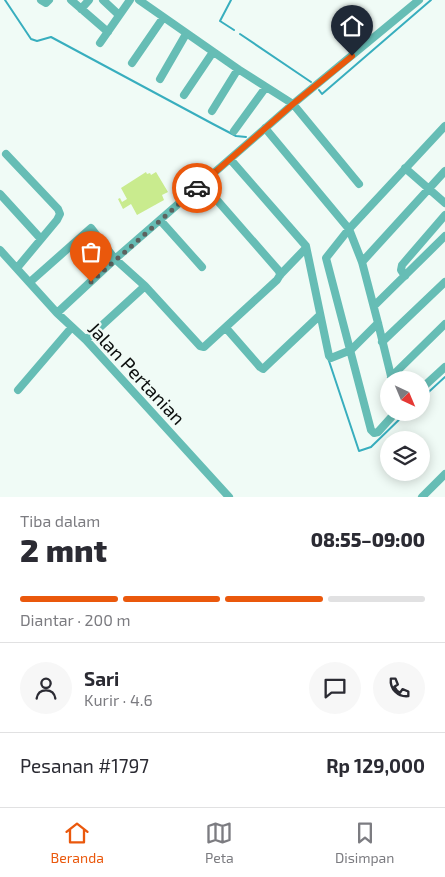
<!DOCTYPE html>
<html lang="id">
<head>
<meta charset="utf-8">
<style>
	body { margin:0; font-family:"Exo 2",sans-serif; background:#f7f7f7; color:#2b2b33; height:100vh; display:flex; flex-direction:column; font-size:19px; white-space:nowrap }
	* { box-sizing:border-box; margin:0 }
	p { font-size:16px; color:#7c7c81 }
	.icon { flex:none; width:28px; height:28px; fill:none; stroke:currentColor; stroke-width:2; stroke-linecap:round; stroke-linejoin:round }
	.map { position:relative; height:497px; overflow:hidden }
	.panel { display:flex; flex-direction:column; background:#fff; flex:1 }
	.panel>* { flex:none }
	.needle { width:32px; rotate:136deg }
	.buttons { position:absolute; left:380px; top:371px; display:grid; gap:10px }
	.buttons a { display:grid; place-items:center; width:50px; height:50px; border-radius:50%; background:#fff; box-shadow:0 2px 12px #0003; font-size:25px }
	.pin { position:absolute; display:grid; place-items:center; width:42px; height:42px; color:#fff; margin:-51px -21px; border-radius:50% 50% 50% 0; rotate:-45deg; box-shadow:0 0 5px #0007 }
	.pin .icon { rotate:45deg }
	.courier { position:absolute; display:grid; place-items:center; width:50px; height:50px; margin:-25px; border:4px solid #ea580c; border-radius:50%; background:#fff; color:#222; box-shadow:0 1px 6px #0007 }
	.summary em { font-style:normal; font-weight:800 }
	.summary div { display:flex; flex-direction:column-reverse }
	.summary { display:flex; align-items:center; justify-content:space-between; height:85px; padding:0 20px }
	h1 { font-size:32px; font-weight:800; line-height:38px }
	.bar { display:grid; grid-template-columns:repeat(4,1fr); gap:8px 5px; align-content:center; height:60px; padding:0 20px }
	.bar i { height:6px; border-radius:4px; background:#e1e1e2 }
	.bar .active { background:#ea580c }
	.bar p { grid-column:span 4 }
	.line { display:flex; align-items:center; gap:12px; padding:0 20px; border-top:1px solid #e1e1e2 }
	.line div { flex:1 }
	.round { display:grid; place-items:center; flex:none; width:52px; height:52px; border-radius:26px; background:#f7f7f7 }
	.tab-bar { display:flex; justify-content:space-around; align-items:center; height:70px; border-top:1px solid #e1e1e2; background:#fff; font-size:14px; color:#7c7c81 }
	.tab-bar a { display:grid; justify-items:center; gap:2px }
	.tab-bar .active { color:#ea580c }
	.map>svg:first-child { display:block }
</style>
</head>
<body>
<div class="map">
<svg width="445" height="497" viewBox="0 0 445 497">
	<rect width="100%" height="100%" fill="#f0fbf6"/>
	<path fill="#c9eb8e" d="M 146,172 L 147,174 L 150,173 L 151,175 L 156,172 L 168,192 L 162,195 L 164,200 L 137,215 L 131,204 L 123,209 L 118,199 L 120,198 L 122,202 L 127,199 L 121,188 Z"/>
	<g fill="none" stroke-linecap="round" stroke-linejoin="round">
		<path stroke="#38aebe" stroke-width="2" d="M 5,0 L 31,39 L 37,41 L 51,37 L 213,124 L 236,136 L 246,137
			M 231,0 L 220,21 L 234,30
			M 240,34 L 311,82
			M 319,90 L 322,94 L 431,0
			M 328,358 L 359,451 L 371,447 L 407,412
			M 421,399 L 445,377"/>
		<path stroke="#66bdb5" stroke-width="8" d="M 41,0 L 46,3 L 49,0
			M 71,0 L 108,32
			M 103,0 L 119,15
			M 139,0 L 238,69 L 293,104 L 359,184
			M 81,9 L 89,0
			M 100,43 L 130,0
			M 132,63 L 163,18
			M 160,79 L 186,34
			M 184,95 L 213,52
			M 212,111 L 238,69
			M 265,128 L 349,229 L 362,262 L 378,323 L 392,380
			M 234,131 L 266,87
			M 6,154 L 58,209 L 60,214 L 57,220 L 17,268
			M 230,159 L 306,246 L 329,356 L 331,358 L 351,350 L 378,323
			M 405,168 L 445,203
			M 202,183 L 279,271 L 280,275
			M 0,194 L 41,239
			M 160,220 L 202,267
			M 0,250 L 57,313 L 86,340 L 229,497
			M 362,262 L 445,171
			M 405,276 L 401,270 L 402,265 L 445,215
			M 30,282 L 91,228 L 115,259 L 145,286 L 200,346 L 204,347 L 277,280 L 280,275 L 306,248
			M 374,306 L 445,236
			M 57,313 L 115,259 L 293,104 L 419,0
			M 226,328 L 260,367 L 263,369 L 319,316
			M 86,340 L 145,286
			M 382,342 L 445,282
			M 391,377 L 445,324
			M 421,389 L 445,367
			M 18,390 L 72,327
			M 396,412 L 378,432 L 374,433 L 371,430 L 326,258 L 349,229 L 445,126
			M 422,497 L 445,474"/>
	</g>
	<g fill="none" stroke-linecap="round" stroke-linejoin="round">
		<path stroke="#5c625f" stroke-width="5" stroke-dasharray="0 9" d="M 91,282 L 197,188"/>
		<path stroke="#ea580c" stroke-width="6" d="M 197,188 L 293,104 L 352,56"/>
	</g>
	<g text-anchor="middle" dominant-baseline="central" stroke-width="4.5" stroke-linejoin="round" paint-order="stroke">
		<g font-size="19" fill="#0c0f0e" stroke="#f0fbf6">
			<text transform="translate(137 373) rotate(47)">Jalan Pertanian</text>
		</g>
	</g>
</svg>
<div class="buttons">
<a><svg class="needle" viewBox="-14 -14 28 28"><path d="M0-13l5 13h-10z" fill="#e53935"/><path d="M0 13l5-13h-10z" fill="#7c7c81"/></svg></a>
<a><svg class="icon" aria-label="layers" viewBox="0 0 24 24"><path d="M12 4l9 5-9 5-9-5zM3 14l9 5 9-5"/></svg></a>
</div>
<div class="pin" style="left:91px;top:282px;background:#ea580c"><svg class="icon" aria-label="bag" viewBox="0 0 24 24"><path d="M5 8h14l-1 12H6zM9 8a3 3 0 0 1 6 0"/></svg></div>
<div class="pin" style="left:352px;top:56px;background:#1f2937"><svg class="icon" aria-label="home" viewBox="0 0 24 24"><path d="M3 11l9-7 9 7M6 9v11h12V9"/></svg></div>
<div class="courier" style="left:197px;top:188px"><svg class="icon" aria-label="car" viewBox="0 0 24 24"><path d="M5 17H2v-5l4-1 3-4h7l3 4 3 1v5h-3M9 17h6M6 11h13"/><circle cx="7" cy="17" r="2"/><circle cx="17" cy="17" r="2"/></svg></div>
</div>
<section class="panel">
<div class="summary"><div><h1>2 mnt</h1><p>Tiba dalam</p></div><em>08:55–09:00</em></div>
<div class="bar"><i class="active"></i><i class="active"></i><i class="active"></i><i></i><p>Diantar · 200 m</p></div>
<div class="line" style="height:90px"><a class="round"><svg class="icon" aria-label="person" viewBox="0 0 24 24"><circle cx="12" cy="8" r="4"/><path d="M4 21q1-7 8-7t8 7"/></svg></a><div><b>Sari</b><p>Kurir · 4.6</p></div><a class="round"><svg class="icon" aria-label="chat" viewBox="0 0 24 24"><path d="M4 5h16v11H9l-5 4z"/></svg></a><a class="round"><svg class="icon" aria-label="phone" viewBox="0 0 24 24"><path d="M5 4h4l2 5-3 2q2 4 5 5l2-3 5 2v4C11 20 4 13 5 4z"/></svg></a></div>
<div class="line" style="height:65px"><div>Pesanan #1797</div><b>Rp 129,000</b></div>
</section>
<nav class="tab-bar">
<a class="active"><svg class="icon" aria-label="home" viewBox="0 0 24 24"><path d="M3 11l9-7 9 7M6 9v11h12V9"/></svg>Beranda</a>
<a><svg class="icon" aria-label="map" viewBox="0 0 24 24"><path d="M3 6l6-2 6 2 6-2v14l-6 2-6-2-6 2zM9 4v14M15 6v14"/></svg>Peta</a>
<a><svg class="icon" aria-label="saved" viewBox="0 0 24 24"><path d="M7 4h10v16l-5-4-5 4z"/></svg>Disimpan</a>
</nav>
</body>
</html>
